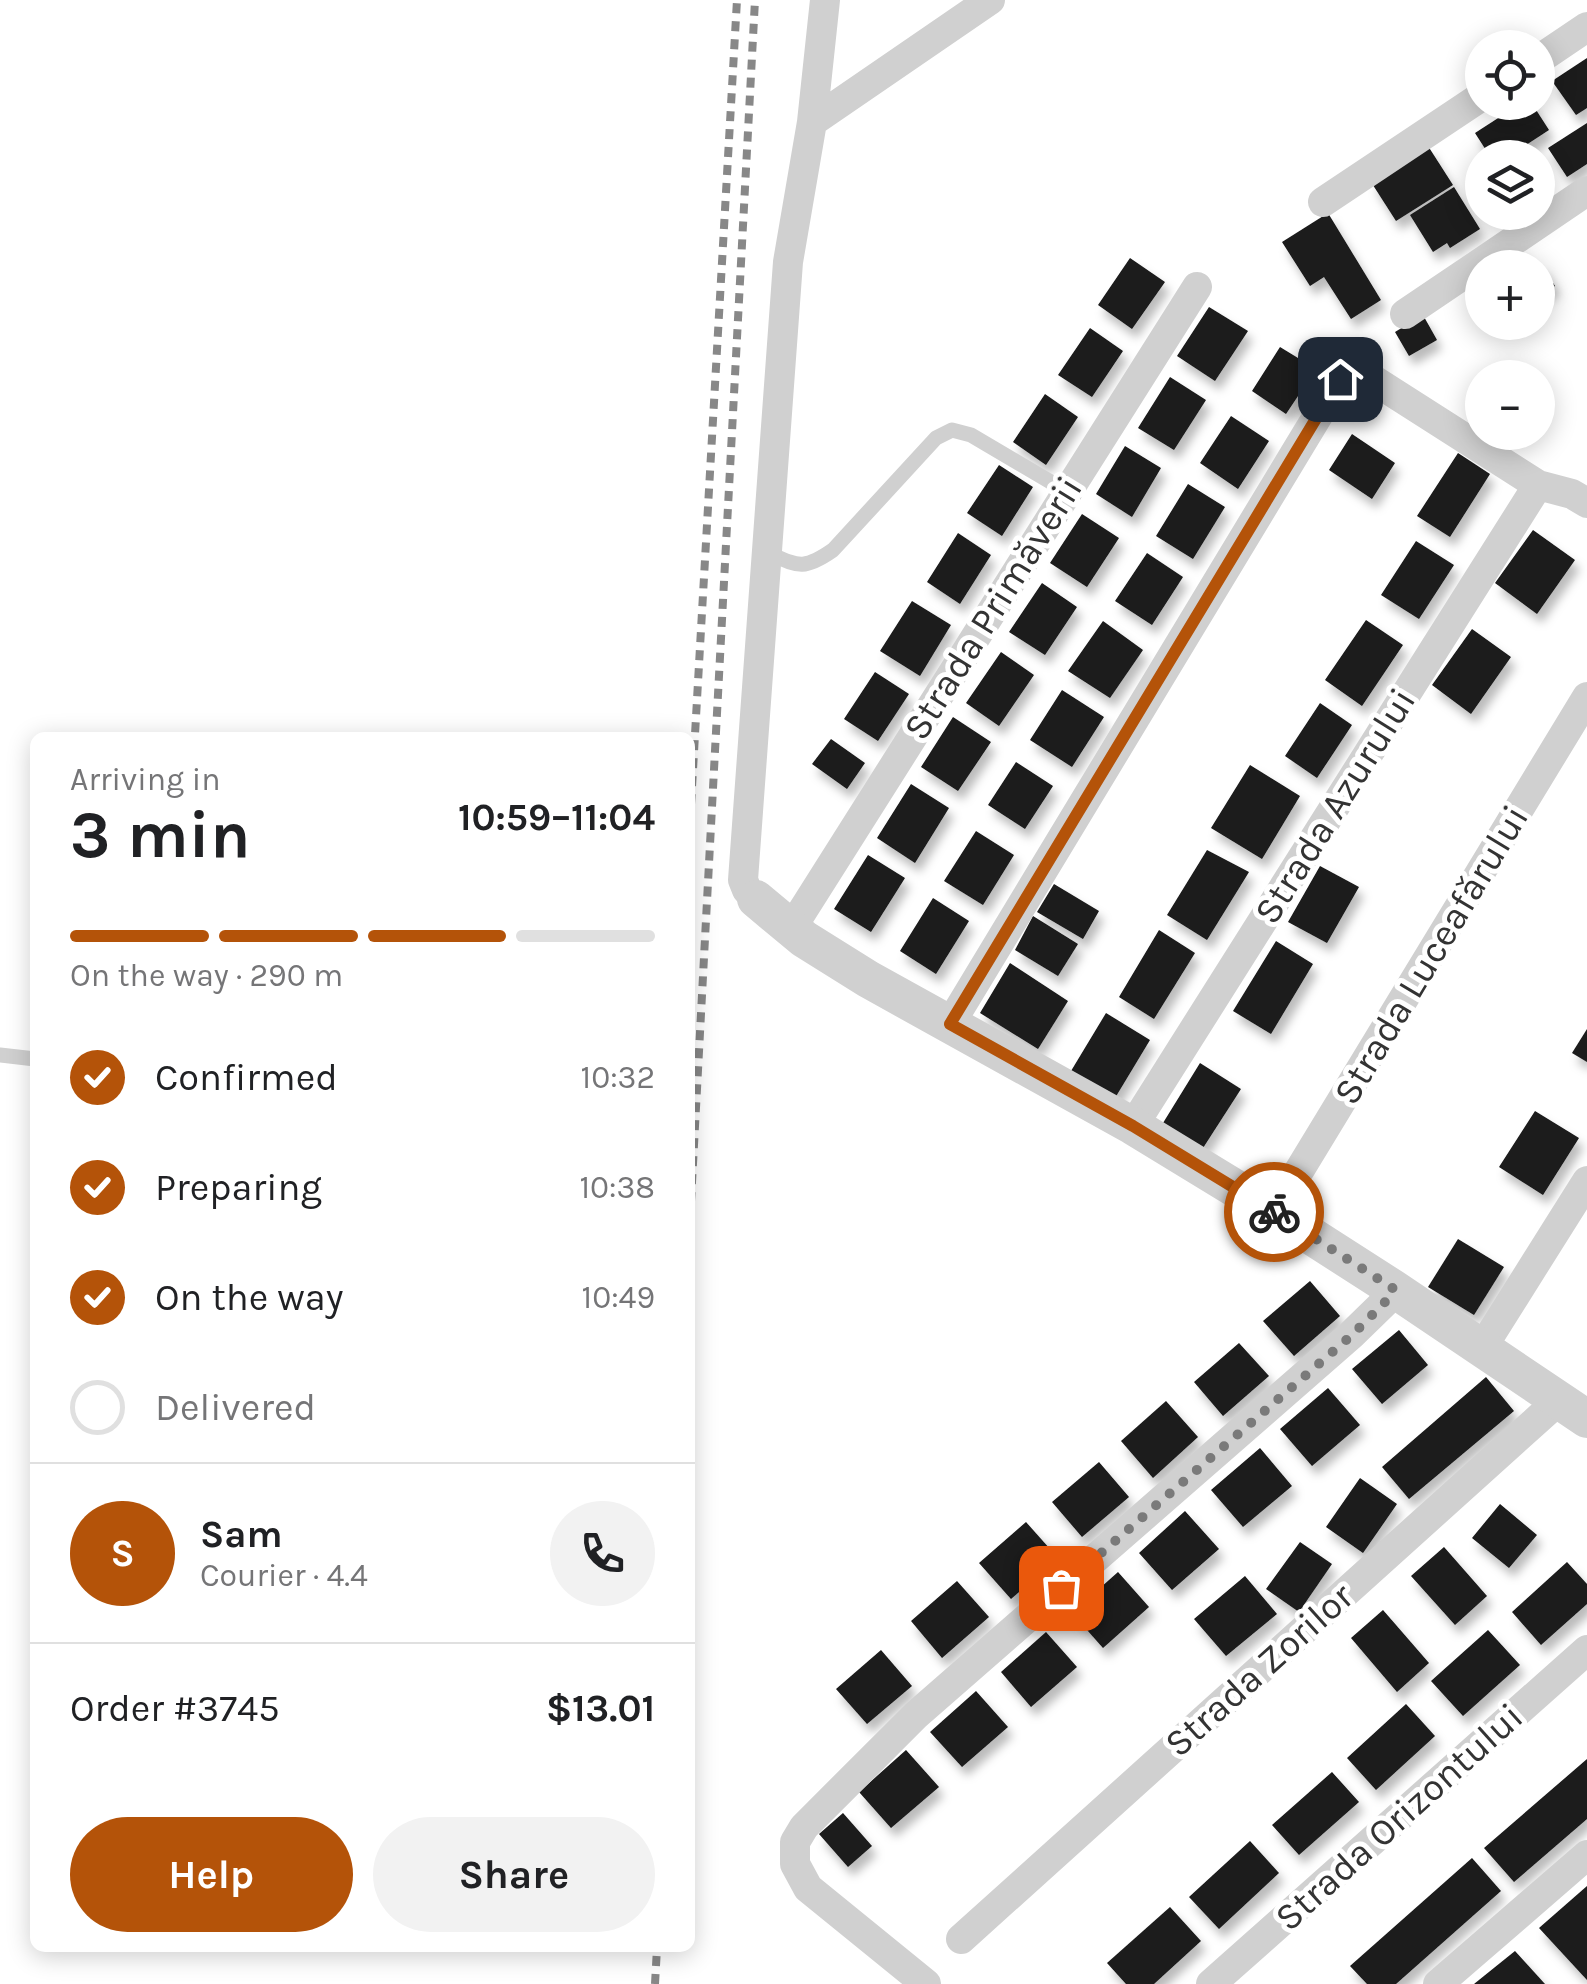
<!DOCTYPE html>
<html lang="en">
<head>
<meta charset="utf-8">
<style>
	body { margin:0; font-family:Karla,sans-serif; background:#f2f2f2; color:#202124; height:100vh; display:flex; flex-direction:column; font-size:38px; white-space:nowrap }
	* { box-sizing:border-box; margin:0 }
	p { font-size:32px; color:#757577 }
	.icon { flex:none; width:55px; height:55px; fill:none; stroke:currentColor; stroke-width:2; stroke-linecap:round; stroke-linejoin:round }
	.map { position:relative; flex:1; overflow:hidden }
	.panel { position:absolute; left:30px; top:732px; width:665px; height:1220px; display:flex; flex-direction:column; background:#fff; border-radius:15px; box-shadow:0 5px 25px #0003 }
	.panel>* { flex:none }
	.controls { position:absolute; left:1465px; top:30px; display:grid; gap:20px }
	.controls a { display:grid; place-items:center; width:90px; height:90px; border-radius:50%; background:#fff; box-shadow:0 5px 25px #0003; font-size:50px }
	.pin { position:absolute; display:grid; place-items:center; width:85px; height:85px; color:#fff; margin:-42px; border-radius:20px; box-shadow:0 5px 15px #0006 }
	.courier { position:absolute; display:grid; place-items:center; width:100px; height:100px; margin:-50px; border:8px solid #b45309; border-radius:50%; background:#fff; color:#222; box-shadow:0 2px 12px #0007 }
	.headline em { font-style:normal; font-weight:700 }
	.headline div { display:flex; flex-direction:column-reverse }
	.headline { display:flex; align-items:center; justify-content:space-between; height:170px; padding:0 40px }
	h1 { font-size:65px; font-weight:700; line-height:75px }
	.bar { display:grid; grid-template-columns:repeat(4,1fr); gap:15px 10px; align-content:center; height:120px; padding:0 40px }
	.bar i { height:12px; border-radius:8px; background:#e0e0e0 }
	.bar .selected { background:#b45309 }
	.bar p { grid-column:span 4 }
	.line { display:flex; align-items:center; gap:25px; padding:0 40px; border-top:2px solid #e0e0e0 }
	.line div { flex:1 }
	.round { display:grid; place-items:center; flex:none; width:105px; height:105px; border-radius:52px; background:#f2f2f2 }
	ol { padding:0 40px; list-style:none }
	li { display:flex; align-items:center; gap:30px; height:110px }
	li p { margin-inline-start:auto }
	li .icon { padding:10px; border-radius:50%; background:#b45309; color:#fff; stroke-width:4 }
	li:last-child { color:#757577 }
	li i { width:55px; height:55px; border:5px solid #e0e0e0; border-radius:50% }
	.button { display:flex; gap:20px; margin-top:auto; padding:20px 40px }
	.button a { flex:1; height:115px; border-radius:60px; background:#b45309; color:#fff; font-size:40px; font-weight:700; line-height:115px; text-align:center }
	.button a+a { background:#f2f2f2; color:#202124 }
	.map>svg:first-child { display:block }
</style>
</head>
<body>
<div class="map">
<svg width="1587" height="1984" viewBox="0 0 1587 1984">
	<defs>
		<filter id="shadow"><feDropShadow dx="5" dy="9" stdDeviation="5" flood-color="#0004"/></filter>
	</defs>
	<rect width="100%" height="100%" fill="#fff"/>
	<path fill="#1a1a1a" filter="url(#shadow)" d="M 1587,58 L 1587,108 L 1576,115 L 1552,81 Z
		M 1523,102 L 1531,102 L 1549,130 L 1506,158 L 1491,158 L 1475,133 Z
		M 1587,123 L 1587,164 L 1567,177 L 1548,148 Z
		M 1428,146 L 1453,185 L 1396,221 L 1371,182 Z
		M 1454,187 L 1480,229 L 1450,248 L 1447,243 L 1433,252 L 1410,215 Z
		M 1328,213 L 1381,300 L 1351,319 L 1324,277 L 1310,286 L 1282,242 Z
		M 1519,247 L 1532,268 L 1487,268 Z
		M 1130,258 L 1165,282 L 1132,329 L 1098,305 Z
		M 1541,264 L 1555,286 L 1538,297 L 1538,266 Z
		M 1209,307 L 1248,331 L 1215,381 L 1177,356 Z
		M 1423,315 L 1437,340 L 1409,356 L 1395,332 Z
		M 1090,328 L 1123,351 L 1092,397 L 1058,375 Z
		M 1280,347 L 1316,369 L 1286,414 L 1252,391 Z
		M 1170,377 L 1206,400 L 1174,450 L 1138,428 Z
		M 1045,394 L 1078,417 L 1046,465 L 1013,442 Z
		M 1231,416 L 1269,441 L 1238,489 L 1200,463 Z
		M 1352,434 L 1395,463 L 1372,499 L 1329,470 Z
		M 1125,446 L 1161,468 L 1132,517 L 1096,494 Z
		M 1458,453 L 1490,474 L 1450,537 L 1417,516 Z
		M 999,465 L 1033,487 L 1002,536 L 967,513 Z
		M 1188,484 L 1225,507 L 1193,559 L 1156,536 Z
		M 1082,514 L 1119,538 L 1087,587 L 1050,563 Z
		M 1533,530 L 1575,560 L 1537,614 L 1495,583 Z
		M 958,533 L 991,555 L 960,604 L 927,582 Z
		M 1416,541 L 1454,565 L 1419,619 L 1381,595 Z
		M 1147,553 L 1183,577 L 1152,625 L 1115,601 Z
		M 1042,583 L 1077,607 L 1045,655 L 1009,632 Z
		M 912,601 L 951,625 L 920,676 L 880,651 Z
		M 1366,620 L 1403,645 L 1362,706 L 1325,680 Z
		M 1103,621 L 1143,650 L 1110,698 L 1068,671 Z
		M 1472,629 L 1511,657 L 1471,714 L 1432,685 Z
		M 1001,652 L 1034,675 L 999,726 L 966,703 Z
		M 875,672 L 909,694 L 878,741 L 844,719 Z
		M 1062,690 L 1104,717 L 1072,767 L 1030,740 Z
		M 1320,703 L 1352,725 L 1317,778 L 1285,756 Z
		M 953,717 L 991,742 L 958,791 L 921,767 Z
		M 831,739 L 865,763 L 847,789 L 812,764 Z
		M 1016,762 L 1053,786 L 1025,829 L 988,805 Z
		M 1250,765 L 1300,796 L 1262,859 L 1211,828 Z
		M 911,784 L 949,808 L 915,863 L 877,838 Z
		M 976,831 L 1014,855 L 983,905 L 944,881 Z
		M 1207,850 L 1249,872 L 1207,940 L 1167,915 Z
		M 868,855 L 905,878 L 871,932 L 834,909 Z
		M 1320,866 L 1359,887 L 1327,943 L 1288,922 Z
		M 1054,884 L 1099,911 L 1083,939 L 1037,912 Z
		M 933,898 L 969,921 L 936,974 L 900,951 Z
		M 1033,916 L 1078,944 L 1058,976 L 1015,950 Z
		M 1159,930 L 1195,953 L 1154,1019 L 1119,997 Z
		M 1276,941 L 1313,964 L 1271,1034 L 1233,1011 Z
		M 1010,963 L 1068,1001 L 1038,1049 L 980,1013 Z
		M 1106,1013 L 1150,1040 L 1115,1098 L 1071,1071 Z
		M 1587,1029 L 1587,1062 L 1572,1053 Z
		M 1200,1063 L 1241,1089 L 1203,1148 L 1163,1123 Z
		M 1535,1111 L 1579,1138 L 1543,1195 L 1499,1167 Z
		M 1458,1239 L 1504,1267 L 1474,1315 L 1428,1287 Z
		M 1310,1281 L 1340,1316 L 1294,1356 L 1263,1321 Z
		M 1399,1330 L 1428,1365 L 1382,1404 L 1352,1369 Z
		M 1239,1343 L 1269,1376 L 1223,1416 L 1194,1382 Z
		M 1486,1377 L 1514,1411 L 1409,1499 L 1382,1467 Z
		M 1328,1388 L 1360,1425 L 1312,1466 L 1280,1429 Z
		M 1166,1401 L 1198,1437 L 1153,1478 L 1121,1441 Z
		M 1260,1448 L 1292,1486 L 1243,1527 L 1211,1490 Z
		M 1099,1462 L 1129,1497 L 1082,1537 L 1052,1502 Z
		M 1360,1478 L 1397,1504 L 1363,1553 L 1326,1527 Z
		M 1500,1504 L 1537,1535 L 1509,1568 L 1472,1538 Z
		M 1185,1511 L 1219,1549 L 1172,1590 L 1139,1553 Z
		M 1026,1522 L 1058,1558 L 1011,1599 L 979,1563 Z
		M 1300,1542 L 1332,1564 L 1299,1612 L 1266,1589 Z
		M 1444,1547 L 1487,1596 L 1455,1625 L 1411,1576 Z
		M 1567,1562 L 1587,1584 L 1587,1604 L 1541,1645 L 1512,1612 Z
		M 1118,1572 L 1149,1607 L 1103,1648 L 1072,1613 Z
		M 1245,1576 L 1277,1614 L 1226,1656 L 1194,1619 Z
		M 957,1581 L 989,1617 L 942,1658 L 911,1621 Z
		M 1383,1610 L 1429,1663 L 1397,1692 L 1351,1638 Z
		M 1488,1630 L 1520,1665 L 1463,1716 L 1431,1681 Z
		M 1046,1632 L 1077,1667 L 1031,1707 L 1001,1672 Z
		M 881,1650 L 912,1686 L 867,1724 L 836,1689 Z
		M 976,1691 L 1008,1727 L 962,1767 L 930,1732 Z
		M 1406,1704 L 1435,1736 L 1376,1790 L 1347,1758 Z
		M 906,1750 L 939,1787 L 891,1828 L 859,1792 Z
		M 1587,1759 L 1587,1819 L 1514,1882 L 1484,1848 Z
		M 1332,1772 L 1359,1802 L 1299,1855 L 1272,1825 Z
		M 843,1813 L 872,1846 L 848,1867 L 819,1834 Z
		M 1250,1841 L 1279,1873 L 1219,1929 L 1189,1897 Z
		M 1472,1858 L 1501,1891 L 1396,1984 L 1367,1984 L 1350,1966 Z
		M 1587,1886 L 1587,1980 L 1539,1928 Z
		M 1170,1907 L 1201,1941 L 1154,1984 L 1126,1984 L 1107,1963 Z
		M 1515,1951 L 1545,1984 L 1474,1984 Z"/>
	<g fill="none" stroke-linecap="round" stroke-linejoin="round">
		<path stroke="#d0d0d0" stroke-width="15" d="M 766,552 C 798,566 803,571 833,550 L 936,438 L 952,430 L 971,435 L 1066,491
			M 0,1055 L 35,1059"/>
		<path stroke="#d0d0d0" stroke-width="30" d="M 1538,60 L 1587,27
			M 812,122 L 990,0
			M 1323,202 L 1482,96
			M 1405,314 L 1587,191
			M 756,899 L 747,890 L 743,880 L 788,262 L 812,122 L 825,0
			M 791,929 L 1197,287
			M 950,1024 L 1340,379 L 1348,372 L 1361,372 L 1538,485 L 1572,494 L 1587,503
			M 1133,1126 L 1538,485
			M 1274,1212 L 1587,697
			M 1482,1348 L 1587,1181
			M 961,1939 L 1558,1401
			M 926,1984 L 808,1888 L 795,1864 L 795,1842 L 804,1827 L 916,1715 L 1351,1335 L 1388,1299 L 1394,1289
			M 1211,1984 L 1587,1650
			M 1438,1984 L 1587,1855"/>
		<path stroke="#d0d0d0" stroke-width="38" d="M 756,899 L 804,939 L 868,979 L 1133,1126 L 1274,1212 L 1394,1289 L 1587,1419"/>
		<path stroke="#888" stroke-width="8" stroke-dasharray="10 8" stroke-linecap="butt" d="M 690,822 L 737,0
			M 690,1220 L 755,0
			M 655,1984 L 657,1948"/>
	</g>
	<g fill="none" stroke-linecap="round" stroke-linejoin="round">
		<path stroke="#7a7a7a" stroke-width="10" stroke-dasharray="0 18" d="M 1061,1588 L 1352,1335 L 1388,1299 L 1394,1289 L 1274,1212"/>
		<path stroke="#b45309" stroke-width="12" d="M 1274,1212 L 1133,1126 L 950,1024 L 1340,379"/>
	</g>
	<g text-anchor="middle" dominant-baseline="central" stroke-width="10" stroke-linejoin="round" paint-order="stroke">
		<g font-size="38" fill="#333" stroke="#fff">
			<text transform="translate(993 608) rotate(-58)">Strada Primăverii</text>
			<text transform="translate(1335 806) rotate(-58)">Strada Azurului</text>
			<text transform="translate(1431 955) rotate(-59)">Strada Luceafǎrului</text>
			<text transform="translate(1259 1670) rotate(-42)">Strada Zorilor</text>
			<text transform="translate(1399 1817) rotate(-42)">Strada Orizontului</text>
		</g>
	</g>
</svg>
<div class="controls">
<a><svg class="icon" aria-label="locate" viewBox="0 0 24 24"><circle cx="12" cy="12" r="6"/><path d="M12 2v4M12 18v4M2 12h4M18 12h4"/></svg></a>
<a><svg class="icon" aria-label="layers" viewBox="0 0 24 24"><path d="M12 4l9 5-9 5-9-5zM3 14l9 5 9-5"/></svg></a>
<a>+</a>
<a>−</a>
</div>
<div class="pin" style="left:1061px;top:1588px;background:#ea580c"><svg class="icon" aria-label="bag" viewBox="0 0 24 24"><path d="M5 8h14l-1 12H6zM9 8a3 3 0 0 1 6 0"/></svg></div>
<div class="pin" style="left:1340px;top:379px;background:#1f2937"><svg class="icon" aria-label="home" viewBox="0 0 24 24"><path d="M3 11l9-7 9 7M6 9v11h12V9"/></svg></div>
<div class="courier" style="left:1274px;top:1212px"><svg class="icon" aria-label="bike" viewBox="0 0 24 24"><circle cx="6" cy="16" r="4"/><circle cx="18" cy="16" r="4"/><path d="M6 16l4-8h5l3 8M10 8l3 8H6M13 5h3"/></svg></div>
<section class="panel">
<div class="headline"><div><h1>3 min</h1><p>Arriving in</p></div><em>10:59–11:04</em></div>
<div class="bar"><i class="selected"></i><i class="selected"></i><i class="selected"></i><i></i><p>On the way · 290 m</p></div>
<ol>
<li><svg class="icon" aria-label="check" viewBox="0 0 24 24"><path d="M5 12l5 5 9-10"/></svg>Confirmed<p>10:32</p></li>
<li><svg class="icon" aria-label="check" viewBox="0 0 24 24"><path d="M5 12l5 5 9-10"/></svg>Preparing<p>10:38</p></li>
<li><svg class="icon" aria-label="check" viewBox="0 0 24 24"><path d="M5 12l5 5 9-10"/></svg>On the way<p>10:49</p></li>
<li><i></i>Delivered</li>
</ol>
<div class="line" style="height:180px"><b class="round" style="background:#b45309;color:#fff">S</b><div><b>Sam</b><p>Courier · 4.4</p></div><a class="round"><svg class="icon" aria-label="phone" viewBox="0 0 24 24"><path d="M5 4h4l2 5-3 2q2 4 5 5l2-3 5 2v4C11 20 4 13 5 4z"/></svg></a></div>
<div class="line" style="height:130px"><div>Order #3745</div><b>$13.01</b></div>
<div class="button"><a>Help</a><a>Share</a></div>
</section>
</div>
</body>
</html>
